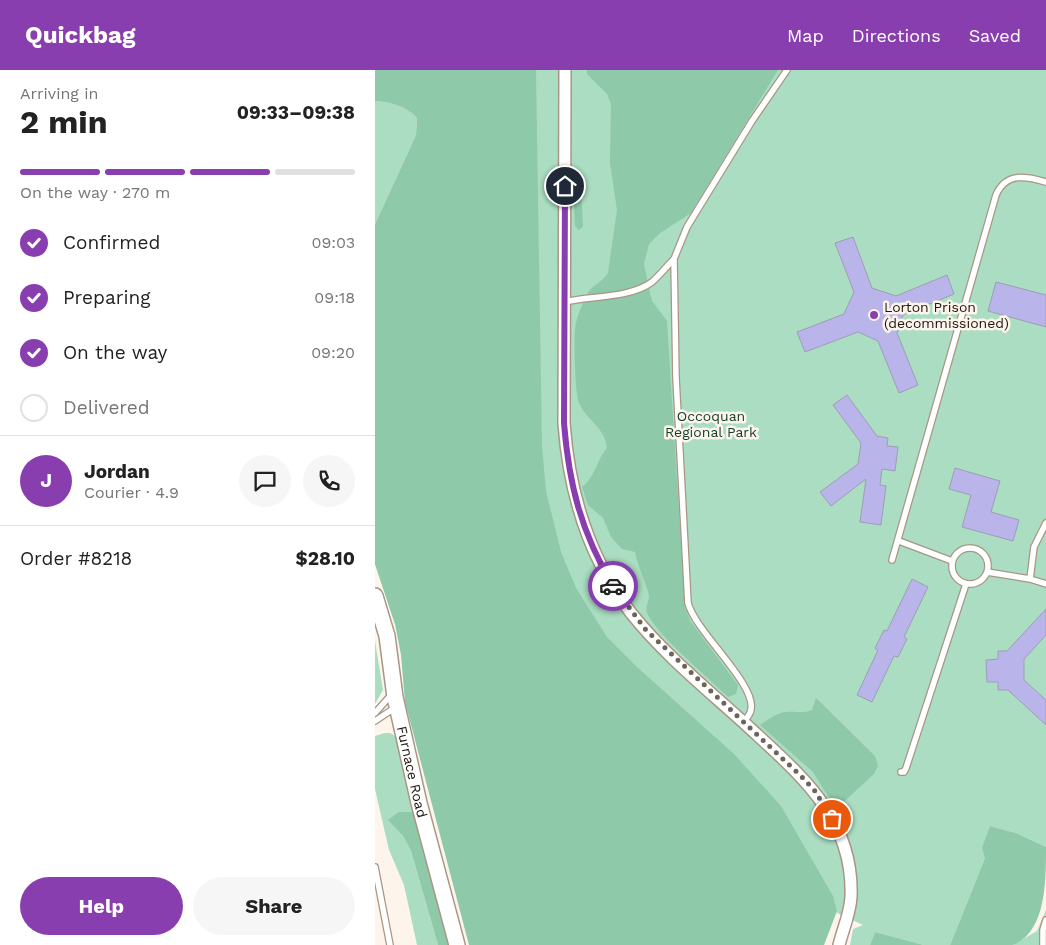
<!DOCTYPE html>
<html lang="en">
<head>
<meta charset="utf-8">
<style>
	body { margin:0; font-family:"Work Sans",sans-serif; background:#f6f6f6; color:#222; height:100vh; display:flex; flex-direction:column; font-size:19px; white-space:nowrap }
	* { box-sizing:border-box; margin:0 }
	p { font-size:16px; color:#767676 }
	.icon { flex:none; width:28px; height:28px; fill:none; stroke:currentColor; stroke-width:2; stroke-linecap:round; stroke-linejoin:round }
	.map { position:relative; flex:1; overflow:hidden }
	.details { display:flex; flex-direction:column; background:#fff; width:375px }
	.details>* { flex:none }
	.pin { position:absolute; display:grid; place-items:center; width:42px; height:42px; color:#fff; margin:-21px; border:2px solid #fff; border-radius:50%; box-shadow:0 1px 5px #0007 }
	.courier { position:absolute; display:grid; place-items:center; width:50px; height:50px; margin:-25px; border:4px solid #893eb0; border-radius:50%; background:#fff; color:#222; box-shadow:0 1px 6px #0007 }
	.summary em { font-style:normal; font-weight:700 }
	.summary div { display:flex; flex-direction:column-reverse }
	.summary { display:flex; align-items:center; justify-content:space-between; height:85px; padding:0 20px }
	h1 { font-size:32px; font-weight:700; line-height:38px }
	.bar { display:grid; grid-template-columns:repeat(4,1fr); gap:8px 5px; align-content:center; height:60px; padding:0 20px }
	.bar i { height:6px; border-radius:4px; background:#e0e0e0 }
	.bar .current { background:#893eb0 }
	.bar p { grid-column:span 4 }
	.line { display:flex; align-items:center; gap:12px; padding:0 20px; border-top:1px solid #e0e0e0 }
	.line div { flex:1 }
	.round { display:grid; place-items:center; flex:none; width:52px; height:52px; border-radius:26px; background:#f6f6f6 }
	ol { padding:0 20px; list-style:none }
	li { display:flex; align-items:center; gap:15px; height:55px }
	li p { margin-inline-start:auto }
	li .icon { padding:5px; border-radius:50%; background:#893eb0; color:#fff; stroke-width:4 }
	li:last-child { color:#767676 }
	li i { width:28px; height:28px; border:2px solid #e0e0e0; border-radius:50% }
	.primary-button { display:flex; gap:10px; margin-top:auto; padding:10px 20px }
	.primary-button a { flex:1; height:58px; border-radius:30px; background:#893eb0; color:#fff; font-size:20px; font-weight:700; line-height:58px; text-align:center }
	.primary-button a+a { background:#f6f6f6; color:#222 }
	header { display:flex; align-items:center; gap:30px; box-sizing:border-box; height:70px; padding:0 25px; background:#893eb0; color:#fff }
	header strong { font-size:24px }
	nav { display:flex; gap:28px; margin-inline-start:auto; font-size:18px }
	main { display:flex; flex:1; min-height:0 }
	.map>svg:first-child { display:block }
</style>
</head>
<body>
<header>
<strong>Quickbag</strong>
<nav><a>Map</a><a>Directions</a><a>Saved</a></nav>
</header>
<main>
<section class="details">
<div class="summary"><div><h1>2 min</h1><p>Arriving in</p></div><em>09:33–09:38</em></div>
<div class="bar"><i class="current"></i><i class="current"></i><i class="current"></i><i></i><p>On the way · 270 m</p></div>
<ol>
<li><svg class="icon" aria-label="check" viewBox="0 0 24 24"><path d="M5 12l5 5 9-10"/></svg>Confirmed<p>09:03</p></li>
<li><svg class="icon" aria-label="check" viewBox="0 0 24 24"><path d="M5 12l5 5 9-10"/></svg>Preparing<p>09:18</p></li>
<li><svg class="icon" aria-label="check" viewBox="0 0 24 24"><path d="M5 12l5 5 9-10"/></svg>On the way<p>09:20</p></li>
<li><i></i>Delivered</li>
</ol>
<div class="line" style="height:90px"><b class="round" style="background:#893eb0;color:#fff">J</b><div><b>Jordan</b><p>Courier · 4.9</p></div><a class="round"><svg class="icon" aria-label="chat" viewBox="0 0 24 24"><path d="M4 5h16v11H9l-5 4z"/></svg></a><a class="round"><svg class="icon" aria-label="phone" viewBox="0 0 24 24"><path d="M5 4h4l2 5-3 2q2 4 5 5l2-3 5 2v4C11 20 4 13 5 4z"/></svg></a></div>
<div class="line" style="height:65px"><div>Order #8218</div><b>$28.10</b></div>
<div class="primary-button"><a>Help</a><a>Share</a></div>
</section>
<div class="map">
<svg width="671" height="875" viewBox="0 0 671 875">
	<rect width="100%" height="100%" fill="#fdf4ec"/>
	<path fill="#aaddc2" d="M 100,0 L 671,0 L 671,777 L 641,763 L 615,756 L 610,788 L 575,875 L 549,875 L 500,862 L 495,875 L 475,875 L 478,859 L 488,855 L 454,839 L 20,554 L 0,494 Z
		M 0,31 C 16,32 31,36 42,48 L 41,65 L 0,154 Z
		M 0,571 L 8,620 L 0,634 Z
		M 10,663 L 15,663 L 22,667 L 40,742 L 14,750 L 28,766 L 36,781 L 63,875 L 42,875 L 29,815 L 14,780 L 0,719 L 0,666 Z
		M 671,840 L 671,875 L 638,875 L 662,861 Z"/>
	<path fill="#8ec9aa" d="M 0,0 L 161,0 L 167,376 L 171,421 L 186,482 L 201,518 L 232,567 L 262,597 L 359,684 L 406,736 L 458,826 L 462,841 L 449,875 L 94,875 L 30,632 L 26,585 L 20,554 L 0,494 L 0,154 L 41,65 L 42,48 C 31,36 16,32 0,31 Z
		M 212,0 L 403,0 L 316,143 L 285,163 L 274,174 L 269,194 L 275,223 L 277,231 L 292,251 L 310,538 L 316,552 L 363,615 L 361,624 L 353,627 C 333,607 284,567 273,545 C 269,538 274,532 274,526 C 271,511 263,498 260,482 L 247,479 L 236,467 L 228,448 L 213,435 L 207,417 C 221,406 221,391 232,378 C 230,357 212,351 204,333 C 200,324 198,263 201,253 C 203,244 209,229 214,221 C 219,215 228,211 233,203 L 242,140 L 235,93 L 236,34 L 232,24 L 212,4 Z
		M 206,113 L 208,156 L 204,160 L 200,156 L 198,118 Z
		M 441,628 L 500,686 L 503,696 L 499,704 L 461,739 L 438,702 L 385,655 C 393,650 402,642 412,642 C 422,641 427,644 437,640 Z
		M 24,742 L 40,742 L 75,875 L 63,875 L 36,781 L 28,766 L 13,750 Z
		M 615,756 L 641,763 L 671,777 C 671,812 671,862 638,875 C 626,875 590,875 575,875 L 610,788 L 607,778 Z
		M 500,862 L 549,875 L 495,875 Z"/>
	<path fill="#b9b4ea" stroke="#9f9db5" d="M 478,167 L 497,218 L 521,226 L 572,205 L 579,224 L 528,245 L 522,263 L 543,315 L 524,323 L 503,271 L 483,262 L 430,282 L 422,262 L 469,244 L 479,222 L 460,173 Z
		M 621,212 L 671,225 L 671,257 L 613,241 Z
		M 472,325 L 502,366 L 513,368 L 512,376 L 523,377 L 520,401 L 507,399 L 505,415 L 511,416 L 506,455 L 485,452 L 491,409 L 456,436 L 445,422 L 483,394 L 486,373 L 458,335 Z
		M 580,398 L 625,411 L 616,442 L 644,450 L 638,471 L 587,457 L 596,425 L 574,419 Z
		M 537,509 L 553,517 L 529,567 L 532,569 L 523,587 L 519,586 L 497,632 L 482,625 L 503,580 L 500,578 L 509,560 L 512,561 Z
		M 671,539 L 671,565 L 649,589 L 649,610 L 671,630 L 671,655 L 633,620 L 623,620 L 623,612 L 612,612 L 611,590 L 623,589 L 623,581 L 632,581 Z"/>
	<g fill="none" stroke-linecap="round" stroke-linejoin="round">
		<g stroke="#a99684" stroke-width="8">
			<path id="lane" d="M 189,232 C 215,226 256,228 277,212 C 285,205 292,196 299,189
				M 524,471 L 577,491
				M577 496a18 18 0 1 1 36 0a18 18 0 1 1-36 0Z
				M 517,490 L 621,125 C 631,102 651,106 671,112
				M 612,502 L 655,509 L 671,514
				M 655,509 L 659,477 L 671,453
				M 0,643 L 17,624
				M 0,651 L 21,637
				M 368,653 C 371,649 376,644 376,639 C 381,614 320,561 313,533 L 301,308 L 299,189 L 312,157 L 377,51 L 412,0
				M 526,702 L 529,702 L 531,698 L 591,514
				M 0,797 L 15,875
				M 668,875 L 668,860 L 671,850"/>
		</g>
		<g stroke="#a99684" stroke-width="14">
			<path id="street" d="M 190,0 L 189,353 C 194,423 213,487 256,543 C 291,587 337,623 378,661 C 429,708 479,751 476,827 C 475,844 468,859 464,875"/>
		</g>
		<g stroke="#a99684" stroke-width="18">
			<g id="secondary">
				<path id="s1" d="M 0,526 L 12,566 L 20,627 L 44,733 L 82,875"/>
			</g>
		</g>
		<use href="#lane" stroke="#fff" stroke-width="5.5"/>
		<use href="#street" stroke="#fff" stroke-width="11"/>
		<use href="#secondary" stroke="#fff" stroke-width="15"/>
	</g>
	<g fill="none" stroke-linecap="round" stroke-linejoin="round">
		<path stroke="#6c645d" stroke-width="5" stroke-dasharray="0 9" d="M 238,516 L 271,560 L 426,706 L 440,721 L 457,749"/>
		<path stroke="#893eb0" stroke-width="6" d="M 190,116 L 189,353 C 194,415 206,462 238,516"/>
	</g>
	<circle fill="#893eb0" stroke="#fdf4ec" stroke-width="2" cx="499" cy="245" r="5"/>
	<g text-anchor="middle" dominant-baseline="central" stroke-width="5" stroke-linejoin="round" paint-order="stroke">
		<g font-size="14" fill="#1e1610" stroke="#fdf4ec" text-anchor="start">
			<text x="509" y="237">Lorton Prison<tspan x="509" dy="16">(decommissioned)</tspan></text>
		</g>
		<g font-size="14" fill="#0e3f2a" stroke="#fdf4ec">
			<text x="336" y="346">Occoquan<tspan x="336" dy="16">Regional Park</tspan></text>
		</g>
		<g font-size="14" fill="#1e1610" stroke="#fdf4ec">
			<text stroke="none"><textPath href="#s1" startOffset="180">Furnace Road</textPath></text>
		</g>
	</g>
</svg>
<div class="pin" style="left:457px;top:749px;background:#ea580c"><svg class="icon" aria-label="bag" viewBox="0 0 24 24"><path d="M5 8h14l-1 12H6zM9 8a3 3 0 0 1 6 0"/></svg></div>
<div class="pin" style="left:190px;top:116px;background:#1f2937"><svg class="icon" aria-label="home" viewBox="0 0 24 24"><path d="M3 11l9-7 9 7M6 9v11h12V9"/></svg></div>
<div class="courier" style="left:238px;top:516px"><svg class="icon" aria-label="car" viewBox="0 0 24 24"><path d="M5 17H2v-5l4-1 3-4h7l3 4 3 1v5h-3M9 17h6M6 11h13"/><circle cx="7" cy="17" r="2"/><circle cx="17" cy="17" r="2"/></svg></div>
</div>
</main>
</body>
</html>
